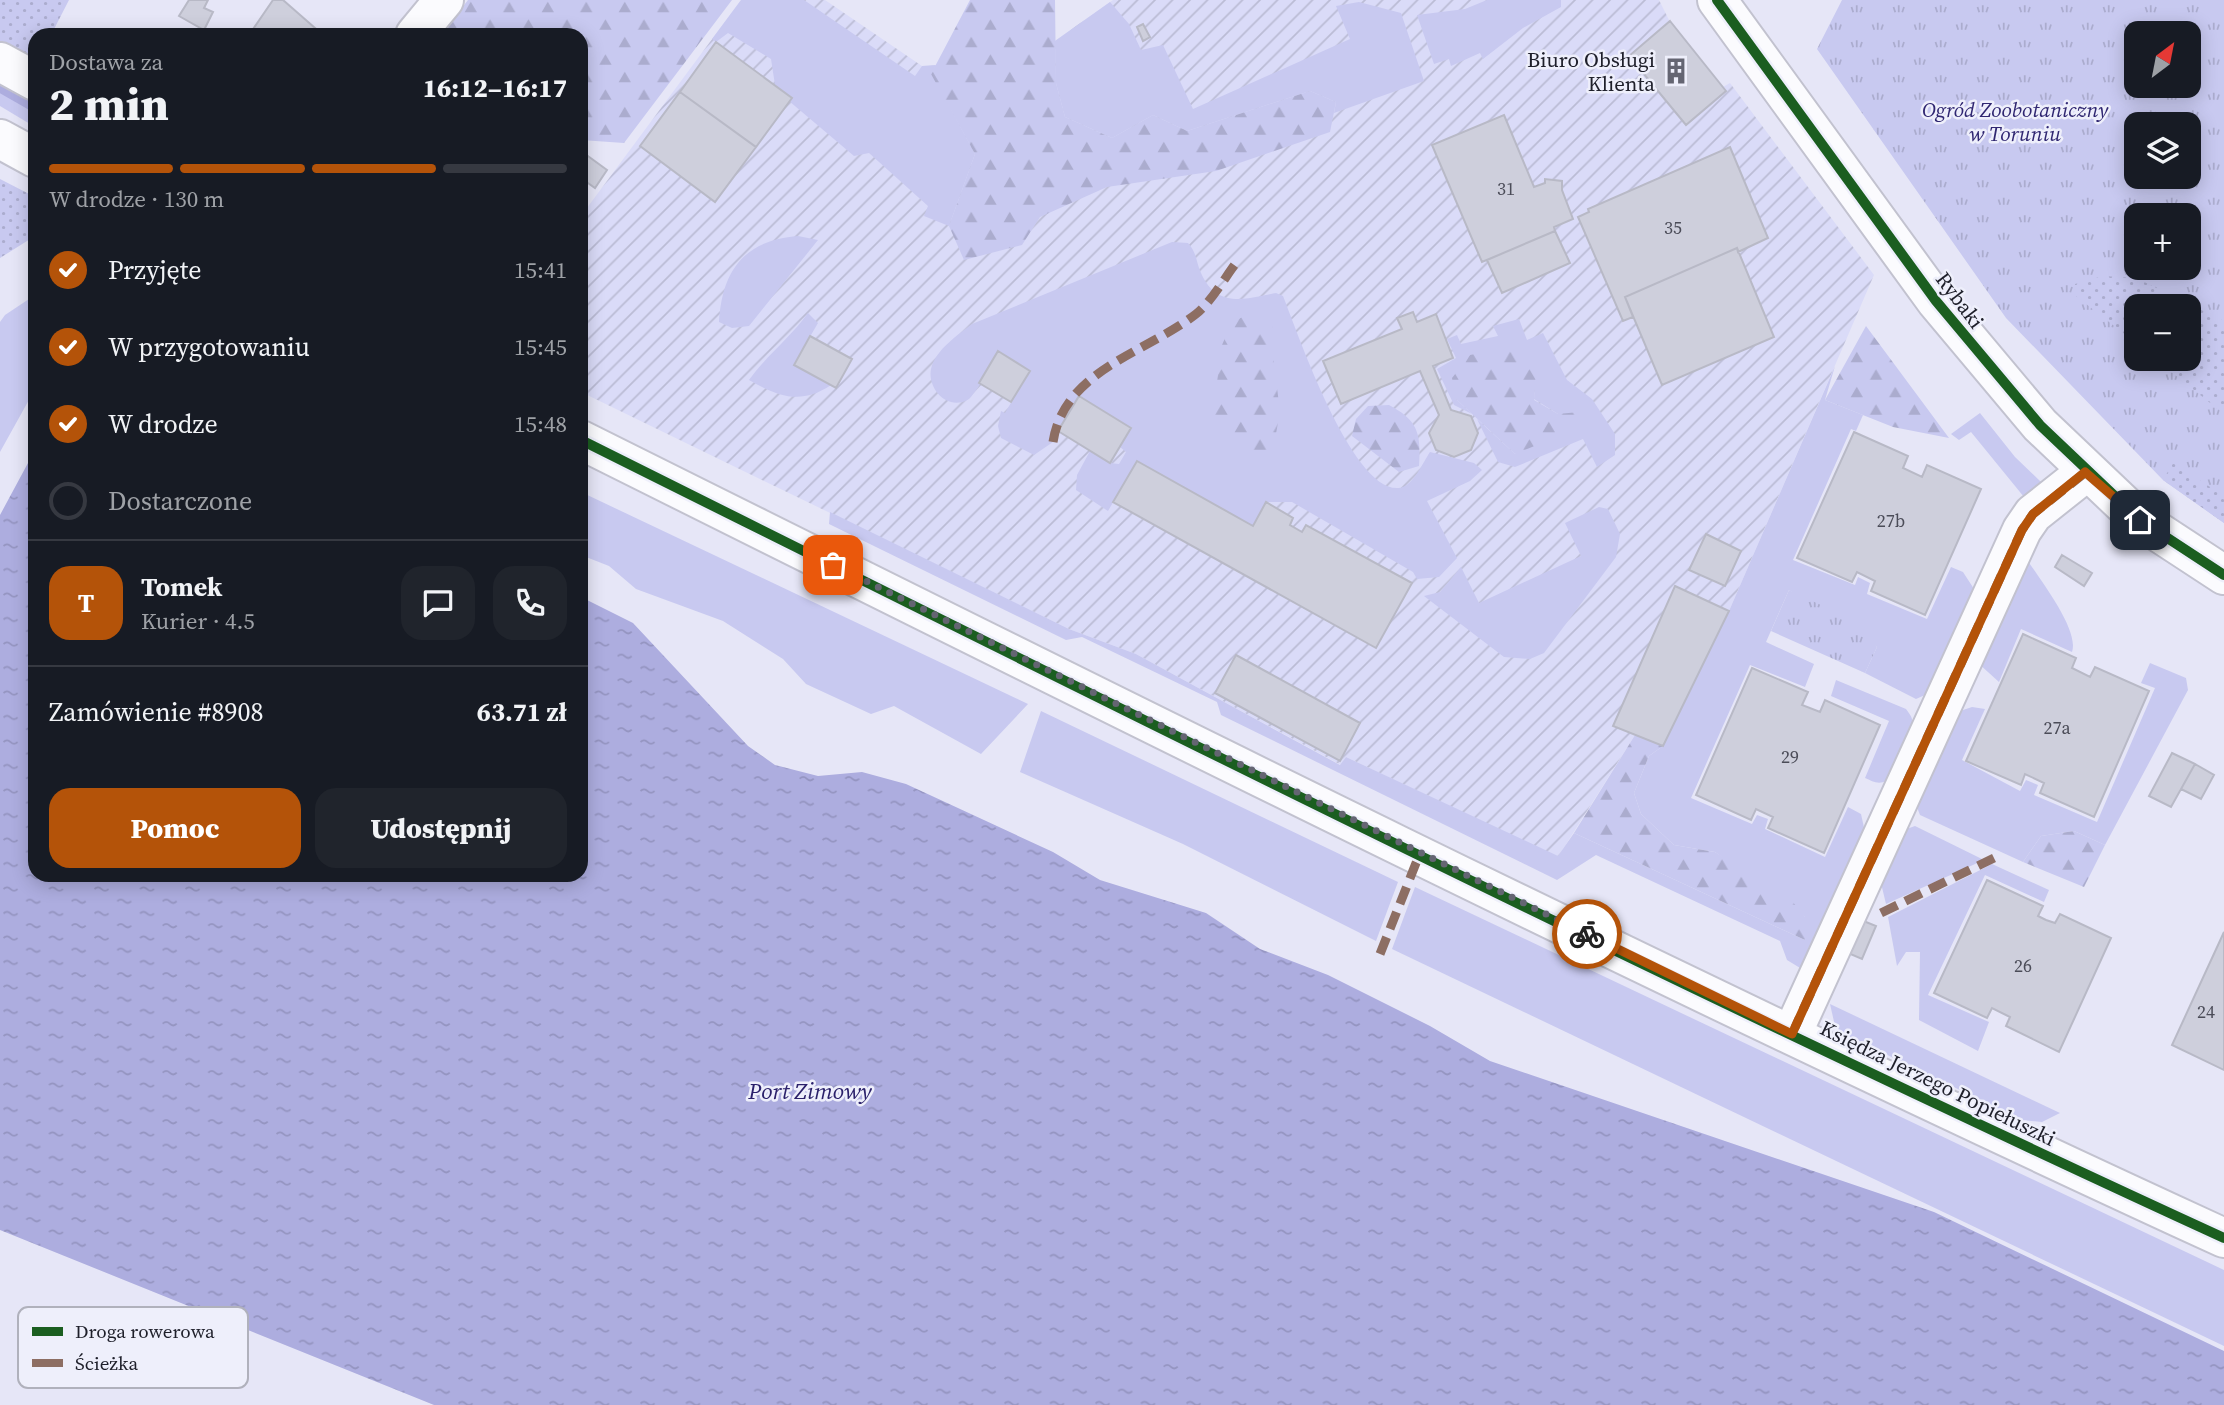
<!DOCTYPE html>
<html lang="pl">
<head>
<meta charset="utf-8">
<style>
	body { margin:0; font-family:"Source Serif 4",serif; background:#20242c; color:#f1f3f6; height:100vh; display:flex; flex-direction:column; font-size:26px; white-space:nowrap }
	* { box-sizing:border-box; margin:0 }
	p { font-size:23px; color:#9ea1a6 }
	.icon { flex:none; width:38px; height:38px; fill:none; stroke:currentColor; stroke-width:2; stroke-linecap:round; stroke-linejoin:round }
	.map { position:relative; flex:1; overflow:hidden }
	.drawer { position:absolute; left:28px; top:28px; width:560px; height:854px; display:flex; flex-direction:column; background:#171b24; border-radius:21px; box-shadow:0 4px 18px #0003 }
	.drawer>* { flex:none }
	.needle { width:46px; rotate:32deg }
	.tools { position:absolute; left:2124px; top:21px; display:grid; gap:14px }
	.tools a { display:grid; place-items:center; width:77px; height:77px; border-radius:14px; background:#171b24; box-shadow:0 4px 18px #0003; font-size:35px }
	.pin { position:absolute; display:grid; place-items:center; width:60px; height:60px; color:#fff; margin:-30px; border-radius:14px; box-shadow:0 4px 10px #0006 }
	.courier { position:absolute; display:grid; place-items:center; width:70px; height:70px; margin:-35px; border:5px solid #b45309; border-radius:50%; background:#fff; color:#222; box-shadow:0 2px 9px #0007 }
	.overview em { font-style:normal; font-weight:800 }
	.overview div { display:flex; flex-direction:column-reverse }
	.overview { display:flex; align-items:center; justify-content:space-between; height:119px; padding:0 21px }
	h1 { font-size:46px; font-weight:800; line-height:52px }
	.bar { display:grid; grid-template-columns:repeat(4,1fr); gap:10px 7px; align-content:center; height:84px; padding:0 21px }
	.bar i { height:9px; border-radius:5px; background:#363941 }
	.bar .current { background:#b45309 }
	.bar p { grid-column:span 4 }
	.line { display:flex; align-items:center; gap:18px; padding:0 21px; border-top:2px solid #363941 }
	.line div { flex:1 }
	.round { display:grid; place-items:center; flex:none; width:74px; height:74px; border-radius:21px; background:#20242c }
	ol { padding:0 21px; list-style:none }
	li { display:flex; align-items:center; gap:21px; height:77px }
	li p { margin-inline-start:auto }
	li .icon { padding:7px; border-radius:50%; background:#b45309; color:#fff; stroke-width:4 }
	li:last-child { color:#9ea1a6 }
	li i { width:38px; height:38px; border:4px solid #363941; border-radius:50% }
	.button { display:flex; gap:14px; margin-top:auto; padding:14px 21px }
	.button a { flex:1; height:80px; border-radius:21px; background:#b45309; color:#fff; font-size:28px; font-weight:800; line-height:80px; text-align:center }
	.button a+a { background:#20242c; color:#f1f3f6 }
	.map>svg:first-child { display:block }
</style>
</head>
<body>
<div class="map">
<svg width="2224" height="1405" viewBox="0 0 2224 1405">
	<defs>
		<pattern id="industrial-furrows" width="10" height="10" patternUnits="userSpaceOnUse" patternTransform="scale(1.75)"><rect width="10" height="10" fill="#dadbf8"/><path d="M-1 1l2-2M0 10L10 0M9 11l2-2" fill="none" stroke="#bbbcd5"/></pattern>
		<pattern id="forest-firs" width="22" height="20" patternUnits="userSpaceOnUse" patternTransform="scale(1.75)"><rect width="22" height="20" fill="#c8c9f0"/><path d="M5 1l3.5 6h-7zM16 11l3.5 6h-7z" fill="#abacce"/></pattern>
		<pattern id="park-tufts" width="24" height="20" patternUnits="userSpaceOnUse" patternTransform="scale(1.75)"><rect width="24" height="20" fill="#c8c9f0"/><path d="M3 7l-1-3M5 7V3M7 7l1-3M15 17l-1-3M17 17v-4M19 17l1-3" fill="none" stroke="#abacce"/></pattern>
		<pattern id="garden-dots" width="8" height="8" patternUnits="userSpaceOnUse" patternTransform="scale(1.75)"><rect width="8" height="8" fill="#c8c9f0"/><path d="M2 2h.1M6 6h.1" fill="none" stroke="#abacce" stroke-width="1.8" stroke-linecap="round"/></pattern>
		<pattern id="water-ripples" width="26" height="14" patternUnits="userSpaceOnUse" patternTransform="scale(1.75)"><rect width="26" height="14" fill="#adaddf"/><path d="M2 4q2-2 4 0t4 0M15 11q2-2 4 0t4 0" fill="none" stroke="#9494c0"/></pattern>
	</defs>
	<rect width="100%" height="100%" fill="#e6e6f7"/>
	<path fill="url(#industrial-furrows)" d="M 741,0 L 825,0 L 922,66 L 1022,64 L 1113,0 L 1659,0 L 1670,22 L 1723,87 L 1730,83 L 1874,275 L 1729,611 L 1663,746 L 1635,735 L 1558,857 L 1346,757 L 1341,765 L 1136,654 L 1069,629 L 581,392 L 581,216 Z"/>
	<path fill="#c8c9f0" d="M 741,0 L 804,0 L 915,76 L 922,66 L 936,65 L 932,74 L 975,154 L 949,226 L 924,216 L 928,206 L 869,153 L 854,156 L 789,101 L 791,97 L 775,85 L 771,59 L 728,33 L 716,42 L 712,39 Z
		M 1487,0 L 1561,0 L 1561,7 L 1523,28 L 1483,59 L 1480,53 L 1451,66 L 1449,59 L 1434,64 L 1417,15 L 1465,9 Z
		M 1110,2 L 1129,24 L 1141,50 L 1163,45 L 1193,109 L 1350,39 L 1336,6 L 1359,2 L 1401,13 L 1424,81 L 1334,113 L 1336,102 L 1310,91 L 1187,131 L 1153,115 L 1112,138 L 1065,117 L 1056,83 L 1055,41 Z
		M 0,72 L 35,91 L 35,127 L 0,106 Z
		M 798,236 L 818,240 L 749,326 L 732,328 L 719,322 C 722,270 745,240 798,236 Z
		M 1172,242 L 1188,243 C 1197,253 1196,262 1201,273 C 1217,309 1245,299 1276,293 L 1283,296 C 1298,334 1352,493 1399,488 C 1413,487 1423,462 1430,452 L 1474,463 L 1482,470 L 1470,481 L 1427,501 L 1457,558 L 1439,577 L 1417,579 L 1413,572 L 1292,502 L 1266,502 L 1253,526 L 1137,461 L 1108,511 L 1076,490 L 1077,475 L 1090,451 L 1110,463 L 1119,464 L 1126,452 L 1120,447 L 1130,428 L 1079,396 L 1053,442 L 1034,455 L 1001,438 L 998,426 L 1001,411 L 1005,413 L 1029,372 L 1001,354 C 995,362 974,395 969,399 C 948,412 927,389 931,369 C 936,349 958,335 972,324 Z
		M 35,295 L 35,389 L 0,452 L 0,322 L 5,315 Z
		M 808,313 L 818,323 L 794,364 L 831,385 C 801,405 779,397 749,380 C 767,355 790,338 808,313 Z
		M 1519,319 L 1527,340 L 1543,333 L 1567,380 L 1592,399 L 1615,434 L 1615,455 L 1597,467 L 1583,439 L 1515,467 L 1498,462 L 1477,419 L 1515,454 L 1558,414 L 1534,399 L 1536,366 L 1456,399 L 1472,414 L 1454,405 L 1437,369 L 1456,358 L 1447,339 L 1457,335 L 1461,344 L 1498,336 L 1493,326 Z
		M 1835,366 L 1825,400 L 1863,415 L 1856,431 L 1851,429 L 1793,560 L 1855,585 L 1858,577 L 1870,583 L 1867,594 L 1927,619 L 1951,567 L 1963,572 L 1974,589 L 1972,600 L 1925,695 L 1916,699 L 1865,673 L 1877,647 L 1789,590 L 1766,642 L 1814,664 L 1805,687 L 1750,665 L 1691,798 L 1752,824 L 1757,815 L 1768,819 L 1765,829 L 1825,857 L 1848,807 L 1861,814 L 1865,832 L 1805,971 L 1787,960 L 1780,941 L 1596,855 L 1557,880 L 1221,715 L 1217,702 L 1082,637 L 1066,640 L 829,524 L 830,512 L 1069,629 L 1136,654 L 1340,765 L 1346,757 L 1558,856 L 1574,833 L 1805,940 L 1805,917 L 1715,852 L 1674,845 L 1641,814 L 1634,793 L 1649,756 L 1663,746 L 1729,611 Z
		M 1980,413 L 2015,457 L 2041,482 L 2024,497 L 1971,432 L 1959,440 L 1951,434 Z
		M 581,492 L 1028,704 L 981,754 L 894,706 L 871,714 L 806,684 L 783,659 L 723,621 L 636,589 L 609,566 L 581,555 Z
		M 1599,507 L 1608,509 L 1620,534 L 1616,557 L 1544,653 L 1530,659 L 1504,657 L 1424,596 L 1440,592 L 1461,567 L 1479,603 L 1581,556 L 1565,523 Z
		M 2024,555 C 2037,576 2080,629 2072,652 L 2021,629 L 1999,682 L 1978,663 Z
		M 2150,663 L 2186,678 L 2188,690 L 2105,845 L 2074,831 L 2041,836 L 2023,862 L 1920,815 L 1915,802 L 1960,711 L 1972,707 L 1985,709 L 1962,760 L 2020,791 L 2026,780 L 2038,785 L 2034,795 L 2097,822 L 2155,688 L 2141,683 Z
		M 1836,680 L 1906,709 C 1908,712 1911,715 1912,719 C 1915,729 1896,776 1886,781 C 1878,785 1872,781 1865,778 L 1889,721 L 1831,696 Z
		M 1041,711 L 1398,882 L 1376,941 L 1183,844 L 1020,772 Z
		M 1915,826 L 1984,860 L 1886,904 L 1880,879 L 1901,831 Z
		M 1992,864 L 2049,890 L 2044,902 L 1985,875 L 1928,995 L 1989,1022 L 1978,1051 L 1919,1020 L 1920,952 L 1906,952 L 1897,966 L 1888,917 Z
		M 1415,887 L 2224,1270 L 2224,1346 L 1392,949 Z
		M 1830,1004 L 2060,1113 L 2042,1122 L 2022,1120 L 1842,1033 L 1835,1026 Z"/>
	<path fill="url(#forest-firs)" d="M 468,0 L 732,0 L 624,143 L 581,140 L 581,35 L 441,35 Z
		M 970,0 L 1055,0 L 1056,83 L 1065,117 L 1112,138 L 1153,115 L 1187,131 L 1310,91 L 1336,102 L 1330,132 L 1216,171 L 1107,187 L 1040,217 L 1022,245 L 964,260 L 949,226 L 975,154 L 931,74 Z
		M 1249,314 L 1273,321 L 1273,355 L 1280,412 L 1272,455 L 1243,457 L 1213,412 L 1222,345 L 1232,322 Z
		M 1866,326 L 1949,438 L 1893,427 L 1825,400 Z
		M 1511,347 L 1537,366 L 1534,400 L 1558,414 L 1579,412 L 1584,426 L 1515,454 L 1456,399 L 1452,378 L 1470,355 Z
		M 1389,405 C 1419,421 1421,434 1419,466 L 1399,472 L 1352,436 L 1356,419 L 1368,406 Z
		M 1635,735 L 1663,746 L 1649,756 L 1634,793 L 1641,814 L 1674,845 L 1715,852 L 1792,901 L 1805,917 L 1805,940 L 1574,833 Z
		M 2074,831 L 2105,845 L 2084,887 L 2023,862 L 2041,836 Z"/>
	<path fill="url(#park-tufts)" fill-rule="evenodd" d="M 1842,0 L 2224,0 L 2224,523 L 2163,480 L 2006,318 L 1817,49 ZM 2137,33 L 2189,33 L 2189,86 L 2137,86 ZM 2137,124 L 2189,124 L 2189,177 L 2137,177 ZM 2137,215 L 2189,215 L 2189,268 L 2137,268 ZM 2137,306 L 2189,306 L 2189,359 L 2137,359 Z
		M 1789,590 L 1842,615 L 1877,647 L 1865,673 L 1771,631 Z"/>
	<path fill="url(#garden-dots)" d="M 0,0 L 69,0 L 51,35 L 35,35 L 35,65 L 0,45 Z
		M 0,179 L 35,197 L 35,236 L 0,258 Z
		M 2103,276 L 2136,278 L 2224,321 L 2224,414 L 2155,359 L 2189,359 L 2189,306 L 2137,306 L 2137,344 L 2076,296 L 2075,284 Z
		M 2173,463 L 2224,496 L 2224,523 L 2163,480 Z"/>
	<path fill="url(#water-ripples)" d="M 35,450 L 35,875 L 581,875 L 581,597 L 633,623 L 748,746 L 775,765 L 818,776 L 862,772 L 906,784 L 1053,852 L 1100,880 L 1206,913 L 1260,949 L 1328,975 L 1430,1026 L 1490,1061 L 1934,1212 L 2224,1351 L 2224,1405 L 434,1405 L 0,1230 L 0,515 Z"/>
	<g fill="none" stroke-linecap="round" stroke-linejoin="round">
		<path stroke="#adaddf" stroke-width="16" d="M 0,84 L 35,104"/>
	</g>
	<path fill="#cecfdc" stroke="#b8b9c6" stroke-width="2" d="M 189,0 L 208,0 L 204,8 L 213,12 L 204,30 L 179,16 Z
		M 273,0 L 283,0 L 323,35 L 249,35 Z
		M 1670,21 L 1726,91 L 1686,125 L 1629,56 Z
		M 1143,24 L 1150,37 L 1143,41 L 1137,27 Z
		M 716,42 L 792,98 L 756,147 L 680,92 Z
		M 680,92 L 756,147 L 715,202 L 640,146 Z
		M 1504,115 L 1534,187 L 1545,183 L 1545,179 L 1562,181 L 1562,190 L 1573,219 L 1554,227 L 1555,231 L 1482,262 L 1432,145 Z
		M 1730,147 L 1768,238 L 1738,252 L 1737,248 L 1625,297 L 1633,317 L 1623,321 L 1578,217 L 1589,212 L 1588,209 Z
		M 581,151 L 607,170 L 595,188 L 581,178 Z
		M 1555,231 L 1570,263 L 1502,293 L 1487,260 Z
		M 1737,248 L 1774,337 L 1662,385 L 1625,297 Z
		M 1413,312 L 1417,322 L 1436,314 L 1453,358 L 1433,366 L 1451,410 L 1471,416 L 1478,433 L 1471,450 L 1454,457 L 1436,450 L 1429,433 L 1439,415 L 1420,371 L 1341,404 L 1323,361 L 1402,329 L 1397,318 Z
		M 810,336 L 852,359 L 836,388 L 794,365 Z
		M 998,351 L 1030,371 L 1011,402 L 979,383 Z
		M 1079,396 L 1131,428 L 1110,463 L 1058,431 Z
		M 1854,432 L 1908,456 L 1903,468 L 1922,477 L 1927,465 L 1981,489 L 1925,615 L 1871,591 L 1875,581 L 1857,572 L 1852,582 L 1797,558 Z
		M 1137,461 L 1253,526 L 1266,502 L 1293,518 L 1290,525 L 1302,532 L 1306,525 L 1412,583 L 1376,648 L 1113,502 Z
		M 1706,534 L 1741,551 L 1725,586 L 1689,570 Z
		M 2062,555 L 2092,573 L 2084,586 L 2055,567 Z
		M 1675,586 L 1729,611 L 1663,746 L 1613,726 Z
		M 2023,634 L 2076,658 L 2072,668 L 2090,677 L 2095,667 L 2149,691 L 2094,817 L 2040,793 L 2044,783 L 2025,774 L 2021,785 L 1966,761 Z
		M 1236,655 L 1360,723 L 1340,761 L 1215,693 Z
		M 1752,668 L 1808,692 L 1802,705 L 1820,712 L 1825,700 L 1880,725 L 1824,853 L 1768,828 L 1773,817 L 1756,809 L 1751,820 L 1696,795 Z
		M 2172,753 L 2195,764 L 2171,807 L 2149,796 Z
		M 2195,764 L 2214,775 L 2201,799 L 2181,789 Z
		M 1987,880 L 2043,906 L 2038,916 L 2046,920 L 2055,923 L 2060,914 L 2111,938 L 2059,1052 L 2006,1026 L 2010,1017 L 1992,1008 L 1987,1018 L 1934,993 Z
		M 1861,920 L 1876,926 L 1862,959 L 1848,953 Z
		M 2224,932 L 2224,1070 L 2172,1045 Z"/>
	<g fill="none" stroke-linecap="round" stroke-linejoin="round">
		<g stroke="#c2c2cf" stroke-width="42">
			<path id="minor" d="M 1717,0 L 1936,301 L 2040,425 L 2140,520 L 2224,575
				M 415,35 L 444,0
				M 0,62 L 35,81
				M 0,139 L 35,158
				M 581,440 C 1126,712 1671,984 2224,1238
				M 1792,1034 L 2022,530 L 2033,514 L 2086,472"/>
		</g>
		<use href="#minor" stroke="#fbfbfe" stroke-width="38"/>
		<path stroke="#8d6e63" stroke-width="9" stroke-dasharray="18 9" stroke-linecap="butt" d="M 1053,442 C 1064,370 1146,353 1196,314 C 1211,302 1224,279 1236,263
			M 1881,913 L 1994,858
			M 1380,954 L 1420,853
			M 1792,1034 L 2022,530 L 2033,514 L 2086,472"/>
		<g stroke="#eeeffb" stroke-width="15">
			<path id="cycleway" d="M 1717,0 L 1936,301 L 2040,425 L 2140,520 L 2224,575
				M 581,440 C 1126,712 1671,984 2224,1238"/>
		</g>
		<use href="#cycleway" stroke="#1b5e20" stroke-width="10"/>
	</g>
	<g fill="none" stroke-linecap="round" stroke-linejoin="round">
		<path stroke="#646572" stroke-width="7" stroke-dasharray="0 12.6" d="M 833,565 L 1587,934"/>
		<path stroke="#b45309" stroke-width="9" d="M 1587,934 L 1792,1034 L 2022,530 L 2033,514 L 2085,472 L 2140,520"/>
	</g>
	<defs>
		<g id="building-bare" transform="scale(2.1)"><path d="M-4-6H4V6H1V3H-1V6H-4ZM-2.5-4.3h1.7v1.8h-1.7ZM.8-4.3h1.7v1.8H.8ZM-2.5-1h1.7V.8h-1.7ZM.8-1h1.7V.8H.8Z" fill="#646572" stroke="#eeeffb" stroke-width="2.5" paint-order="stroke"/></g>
	</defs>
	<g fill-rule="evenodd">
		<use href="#building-bare" x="1676" y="71"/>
	</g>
	<g text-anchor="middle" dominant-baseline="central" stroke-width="5" stroke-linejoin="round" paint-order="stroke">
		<g font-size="18" fill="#4b4c58">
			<text x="1506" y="188">31</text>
			<text x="1673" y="227">35</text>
			<text x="1891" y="520">27b</text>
			<text x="2057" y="727">27a</text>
			<text x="1790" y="756">29</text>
			<text x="2023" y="965">26</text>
			<text x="2206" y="1011">24</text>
		</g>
		<g font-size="21" fill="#1e1f2a" stroke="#eeeffb" text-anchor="end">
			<text x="1655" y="59">Biuro Obsługi<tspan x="1655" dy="24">Klienta</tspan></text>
		</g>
		<g font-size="21" font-style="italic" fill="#2f2671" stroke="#eeeffb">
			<text x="2015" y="109">Ogród Zoobotaniczny<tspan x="2015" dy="24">w Toruniu</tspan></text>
		</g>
		<g font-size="21" fill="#1e1f2a" stroke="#eeeffb">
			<text transform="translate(1960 300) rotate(53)">Rybaki</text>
			<text transform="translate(1938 1083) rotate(26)">Księdza Jerzego Popiełuszki</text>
		</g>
		<g font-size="23" font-style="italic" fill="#2b216b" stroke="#eeeffb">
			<text x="810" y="1091">Port Zimowy</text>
		</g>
	</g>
	<rect x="18" y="1307" width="230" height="81" rx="10" fill="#eeeffb" stroke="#b0b1bc" stroke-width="2"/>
	<rect x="32" y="1327" width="31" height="9" fill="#1b5e20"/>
	<rect x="32" y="1359" width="31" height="8" fill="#8d6e63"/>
	<g font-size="19" fill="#1e1f2a">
		<text x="75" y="1338">Droga rowerowa</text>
		<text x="75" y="1370">Ścieżka</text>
	</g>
</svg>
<div class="tools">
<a><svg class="needle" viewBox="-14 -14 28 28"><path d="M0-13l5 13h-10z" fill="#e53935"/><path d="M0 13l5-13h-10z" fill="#9ea1a6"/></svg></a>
<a><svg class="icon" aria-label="layers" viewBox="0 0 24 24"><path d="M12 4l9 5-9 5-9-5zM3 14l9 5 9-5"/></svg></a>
<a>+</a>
<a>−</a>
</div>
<div class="pin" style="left:833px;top:565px;background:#ea580c"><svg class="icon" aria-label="bag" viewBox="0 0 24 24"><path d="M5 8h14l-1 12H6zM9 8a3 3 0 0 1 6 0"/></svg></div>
<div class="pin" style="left:2140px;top:520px;background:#1f2937"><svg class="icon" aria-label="home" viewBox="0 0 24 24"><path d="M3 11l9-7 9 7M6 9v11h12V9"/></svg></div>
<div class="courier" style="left:1587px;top:934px"><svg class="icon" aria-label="bike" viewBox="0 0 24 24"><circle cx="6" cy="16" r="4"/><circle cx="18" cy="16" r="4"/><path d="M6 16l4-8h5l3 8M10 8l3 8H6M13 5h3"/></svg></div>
<section class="drawer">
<div class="overview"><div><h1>2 min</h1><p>Dostawa za</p></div><em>16:12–16:17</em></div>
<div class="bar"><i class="current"></i><i class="current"></i><i class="current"></i><i></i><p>W drodze · 130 m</p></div>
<ol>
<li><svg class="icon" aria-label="check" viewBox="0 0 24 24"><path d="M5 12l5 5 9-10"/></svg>Przyjęte<p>15:41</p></li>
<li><svg class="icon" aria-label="check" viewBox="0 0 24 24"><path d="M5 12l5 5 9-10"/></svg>W przygotowaniu<p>15:45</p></li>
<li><svg class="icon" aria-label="check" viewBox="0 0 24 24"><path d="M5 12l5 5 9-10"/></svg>W drodze<p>15:48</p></li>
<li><i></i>Dostarczone</li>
</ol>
<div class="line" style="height:126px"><b class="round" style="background:#b45309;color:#fff">T</b><div><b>Tomek</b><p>Kurier · 4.5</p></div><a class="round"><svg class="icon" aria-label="chat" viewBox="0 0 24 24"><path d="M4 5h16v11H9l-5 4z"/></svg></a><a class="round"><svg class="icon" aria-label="phone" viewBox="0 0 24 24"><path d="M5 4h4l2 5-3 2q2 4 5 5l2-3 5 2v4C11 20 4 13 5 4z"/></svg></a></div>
<div class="line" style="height:91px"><div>Zamówienie #8908</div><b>63.71 zł</b></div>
<div class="button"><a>Pomoc</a><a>Udostępnij</a></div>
</section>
</div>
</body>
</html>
